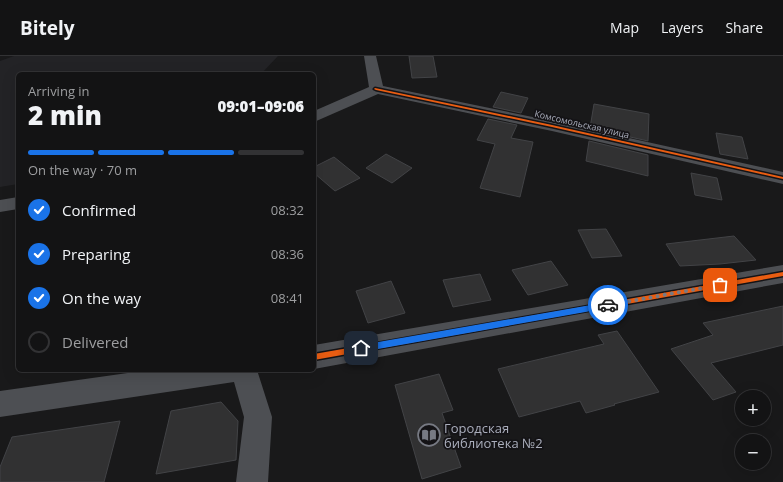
<!DOCTYPE html>
<html lang="en">
<head>
<meta charset="utf-8">
<style>
	body { margin:0; font-family:"Open Sans",sans-serif; background:#202022; color:#f1f3f6; height:100vh; display:flex; flex-direction:column; font-size:15px; white-space:nowrap }
	* { box-sizing:border-box; margin:0 }
	p { font-size:13px; color:#9d9ea0 }
	.icon { flex:none; width:22px; height:22px; fill:none; stroke:currentColor; stroke-width:2; stroke-linecap:round; stroke-linejoin:round }
	.map { position:relative; flex:1; overflow:hidden }
	.details { position:absolute; left:16px; top:16px; width:300px; height:300px; display:flex; flex-direction:column; background:#131314; border-radius:6px; box-shadow:0 4px 16px #0002,0 0 0 1px #323234 }
	.details>* { flex:none }
	.fabs { position:absolute; left:735px; top:334px; display:grid; gap:8px }
	.fabs a { display:grid; place-items:center; width:36px; height:36px; border-radius:50%; background:#131314; box-shadow:0 4px 16px #0002,0 0 0 1px #323234; font-size:20px }
	.pin { position:absolute; display:grid; place-items:center; width:34px; height:34px; color:#fff; margin:-17px; border-radius:8px; box-shadow:0 2px 6px #0006 }
	.courier { position:absolute; display:grid; place-items:center; width:40px; height:40px; margin:-20px; border:3px solid #1a73e8; border-radius:50%; background:#fff; color:#222; box-shadow:0 1px 5px #0007 }
	.overview em { font-style:normal; font-weight:800 }
	.overview div { display:flex; flex-direction:column-reverse }
	.overview { display:flex; align-items:center; justify-content:space-between; height:68px; padding:0 12px }
	h1 { font-size:26px; font-weight:800; line-height:30px }
	.bar { display:grid; grid-template-columns:repeat(4,1fr); gap:6px 4px; align-content:center; height:48px; padding:0 12px }
	.bar i { height:5px; border-radius:3px; background:#323234 }
	.bar .selected { background:#1a73e8 }
	.bar p { grid-column:span 4 }
	ol { padding:0 12px; list-style:none }
	li { display:flex; align-items:center; gap:12px; height:44px }
	li p { margin-inline-start:auto }
	li .icon { padding:4px; border-radius:50%; background:#1a73e8; color:#fff; stroke-width:4 }
	li:last-child { color:#9d9ea0 }
	li i { width:22px; height:22px; border:2px solid #323234; border-radius:50% }
	header { display:flex; align-items:center; gap:24px; box-sizing:border-box; height:56px; padding:0 20px; background:#131314; border-bottom:1px solid #323234 }
	header strong { font-size:19px }
	nav { display:flex; gap:22px; margin-inline-start:auto; font-size:14px }
	.map>svg:first-child { display:block }
</style>
</head>
<body>
<header>
<strong>Bitely</strong>
<nav><a>Map</a><a>Layers</a><a>Share</a></nav>
</header>
<div class="map">
<svg width="783" height="426" viewBox="0 0 783 426">
	<rect width="100%" height="100%" fill="#19191a"/>
	<path fill="#232326" d="M 14,0 L 278,0 L 261,18 L 18,18 L 18,128 L 0,131 L 0,5 Z"/>
	<path fill="#313132" stroke="#424346" d="M 409,0 L 433,0 L 437,21 L 412,22 Z
		M 501,36 L 528,42 L 521,57 L 493,51 Z
		M 594,48 L 649,58 L 648,85 L 590,72 Z
		M 488,63 L 517,69 L 511,82 L 533,86 L 520,141 L 480,132 L 495,88 L 477,84 Z
		M 716,77 L 742,81 L 748,103 L 720,98 Z
		M 589,85 L 648,99 L 648,120 L 586,105 Z
		M 386,98 L 412,112 L 392,127 L 366,112 Z
		M 334,101 L 360,122 L 335,135 L 314,117 L 314,111 Z
		M 691,117 L 717,122 L 722,144 L 695,139 Z
		M 606,173 L 622,200 L 592,202 L 578,174 Z
		M 734,180 L 756,204 L 720,208 L 680,210 L 666,188 Z
		M 551,205 L 568,229 L 528,239 L 512,214 Z
		M 480,218 L 491,244 L 453,251 L 443,224 Z
		M 391,225 L 405,257 L 368,267 L 356,235 Z
		M 783,250 L 783,289 L 711,307 L 736,336 L 713,344 L 671,293 L 713,279 L 703,267 Z
		M 617,275 L 659,336 L 614,348 L 615,349 L 586,357 L 580,345 L 519,361 L 498,313 L 604,288 L 598,279 Z
		M 439,318 L 453,354 L 442,357 L 461,411 L 422,423 L 395,329 Z
		M 221,346 L 238,365 L 236,404 L 156,418 L 171,355 Z
		M 120,365 L 104,426 L 0,426 L 0,411 L 12,381 Z"/>
	<g fill="none" stroke-linecap="round" stroke-linejoin="round">
		<path fill="#4d4f53" fill-rule="evenodd" d="M 364,0 L 376,0 L 383,30 L 552,65 L 783,116 L 783,128 L 552,75 L 378,38 L 314,66 L 314,55 L 369,31 Z
			M 18,141 L 18,153 L 0,156 L 0,144 Z
			M 783,209 L 783,227 L 314,313 L 314,289 Z
			M 149,314 L 257,314 L 272,361 L 268,426 L 236,426 L 244,361 L 234,326 L 0,361 L 0,335 Z"/>
		<g stroke="#141316" stroke-width="3">
			<path id="cycleway" d="M 375,32 L 552,69 L 783,121 L 783,123 L 552,71 L 376,34 L 374,33 Z
				M 783,216 L 783,220 L 314,304 L 314,298 Z"/>
		</g>
		<use href="#cycleway" fill="#e95d12" fill-rule="evenodd"/>
	</g>
	<path fill="#1a73e8" d="M 608,246 L 612,249 L 608,252 L 361,296 L 357,292 L 361,289 Z"/>
	<g fill="none" stroke-linecap="round" stroke-linejoin="round">
		<path stroke="#777a83" stroke-width="4" stroke-dasharray="0 7.2" d="M 608,249 L 720,229"/>
	</g>
	<defs>
		<g id="library-ring" transform="scale(1.15)"><circle r="9.5" fill="#141316" stroke="#777a83" stroke-width="1.5"/><path d="M-6-4Q-3-5.5-.7-3.5V5Q-3 3-6 4ZM6-4Q3-5.5 .7-3.5V5Q3 3 6 4Z" fill="#777a83"/></g>
	</defs>
	<g fill-rule="evenodd">
		<use href="#library-ring" x="429" y="379"/>
	</g>
	<g text-anchor="middle" dominant-baseline="central" stroke-width="3.5" stroke-linejoin="round" paint-order="stroke">
		<g font-size="9" fill="#aaaebc" stroke="#141316">
			<text transform="translate(582 68) rotate(13)">Комсомольская улица</text>
		</g>
		<g font-size="13" fill="#aaaebc" stroke="#141316" text-anchor="start">
			<text x="444" y="372">Городская<tspan x="444" dy="15">библиотека №2</tspan></text>
		</g>
	</g>
</svg>
<div class="fabs">
<a>+</a>
<a>−</a>
</div>
<div class="pin" style="left:720px;top:229px;background:#ea580c"><svg class="icon" aria-label="bag" viewBox="0 0 24 24"><path d="M5 8h14l-1 12H6zM9 8a3 3 0 0 1 6 0"/></svg></div>
<div class="pin" style="left:361px;top:292px;background:#1f2937"><svg class="icon" aria-label="home" viewBox="0 0 24 24"><path d="M3 11l9-7 9 7M6 9v11h12V9"/></svg></div>
<div class="courier" style="left:608px;top:249px"><svg class="icon" aria-label="car" viewBox="0 0 24 24"><path d="M5 17H2v-5l4-1 3-4h7l3 4 3 1v5h-3M9 17h6M6 11h13"/><circle cx="7" cy="17" r="2"/><circle cx="17" cy="17" r="2"/></svg></div>
<section class="details">
<div class="overview"><div><h1>2 min</h1><p>Arriving in</p></div><em>09:01–09:06</em></div>
<div class="bar"><i class="selected"></i><i class="selected"></i><i class="selected"></i><i></i><p>On the way · 70 m</p></div>
<ol>
<li><svg class="icon" aria-label="check" viewBox="0 0 24 24"><path d="M5 12l5 5 9-10"/></svg>Confirmed<p>08:32</p></li>
<li><svg class="icon" aria-label="check" viewBox="0 0 24 24"><path d="M5 12l5 5 9-10"/></svg>Preparing<p>08:36</p></li>
<li><svg class="icon" aria-label="check" viewBox="0 0 24 24"><path d="M5 12l5 5 9-10"/></svg>On the way<p>08:41</p></li>
<li><i></i>Delivered</li>
</ol>
</section>
</div>
</body>
</html>
